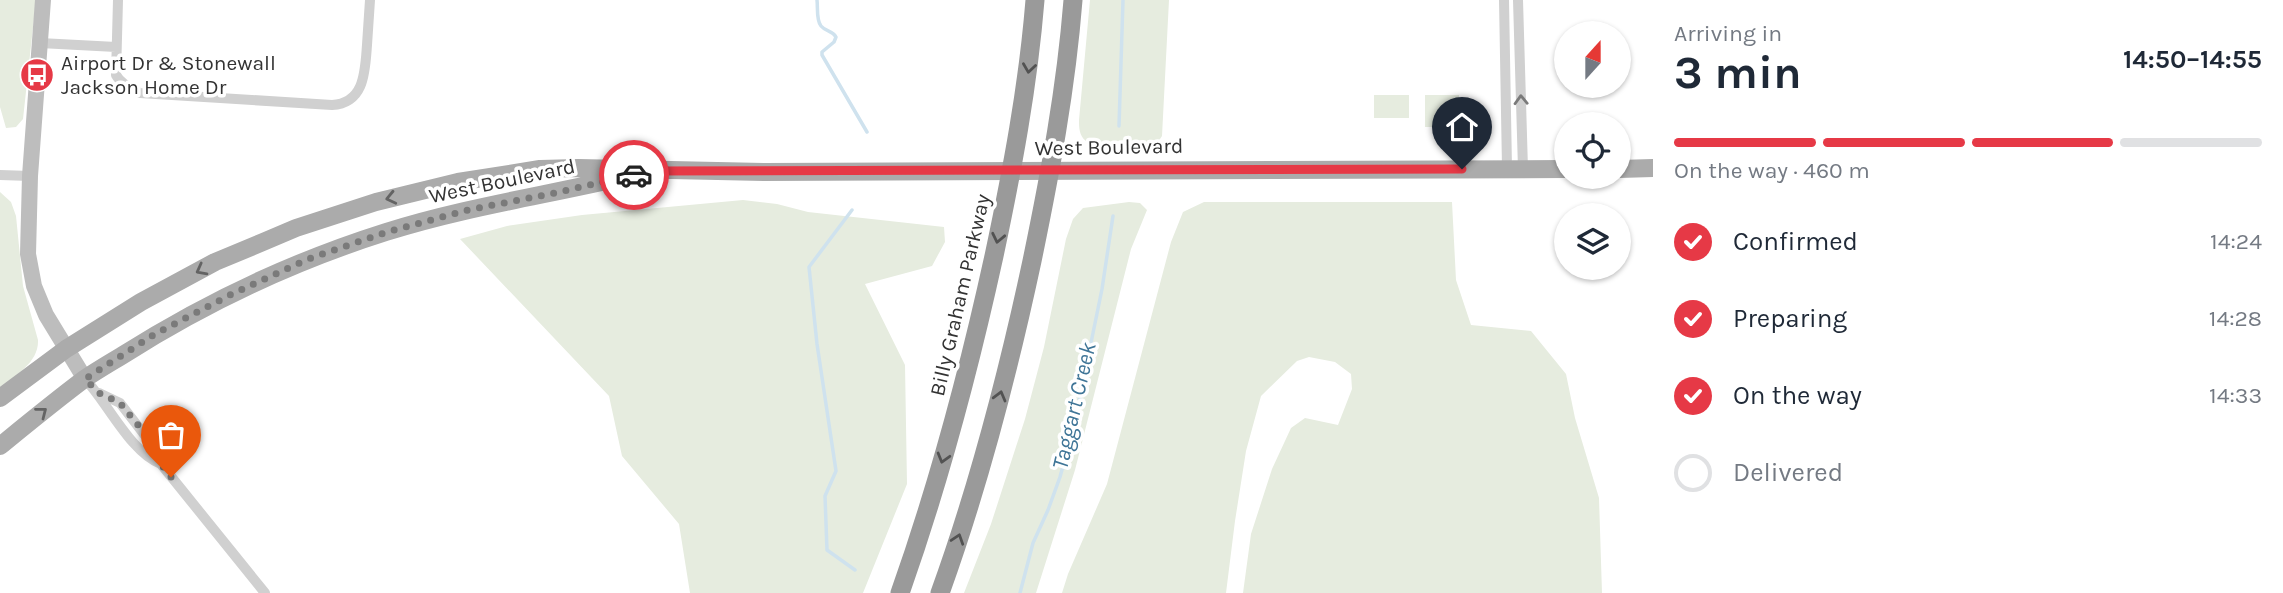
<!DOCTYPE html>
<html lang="en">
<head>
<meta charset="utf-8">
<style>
	body { margin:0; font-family:Karla,sans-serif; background:#f2f2f3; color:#1f2937; height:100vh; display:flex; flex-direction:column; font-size:26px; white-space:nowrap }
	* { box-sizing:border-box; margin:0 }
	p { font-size:23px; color:#747a83 }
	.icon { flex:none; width:38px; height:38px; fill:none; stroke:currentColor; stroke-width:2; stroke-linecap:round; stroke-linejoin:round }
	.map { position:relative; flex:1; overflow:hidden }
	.panel { display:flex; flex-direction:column; background:#fff; width:630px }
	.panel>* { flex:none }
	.needle { width:46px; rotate:21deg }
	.controls { position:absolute; left:1554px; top:21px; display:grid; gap:14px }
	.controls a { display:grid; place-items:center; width:77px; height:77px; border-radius:50%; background:#fff; box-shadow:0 2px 5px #0004; font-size:35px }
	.pin { position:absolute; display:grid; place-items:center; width:60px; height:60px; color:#fff; margin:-72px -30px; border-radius:50% 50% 50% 0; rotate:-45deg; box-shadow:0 0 7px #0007 }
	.pin .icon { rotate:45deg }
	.courier { position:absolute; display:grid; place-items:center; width:70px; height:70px; margin:-35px; border:5px solid #e63946; border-radius:50%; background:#fff; color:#222; box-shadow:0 2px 9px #0007 }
	.summary em { font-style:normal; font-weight:700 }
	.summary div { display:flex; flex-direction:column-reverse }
	.summary { display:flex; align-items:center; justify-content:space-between; height:119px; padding:0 21px }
	h1 { font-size:46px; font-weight:700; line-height:52px }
	.bar { display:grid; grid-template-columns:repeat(4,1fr); gap:10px 7px; align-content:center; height:84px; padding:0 21px }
	.bar i { height:9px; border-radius:5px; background:#e0e1e3 }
	.bar .selected { background:#e63946 }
	.bar p { grid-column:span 4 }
	ol { padding:0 21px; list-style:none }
	li { display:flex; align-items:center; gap:21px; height:77px }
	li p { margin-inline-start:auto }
	li .icon { padding:7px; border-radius:50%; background:#e63946; color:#fff; stroke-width:4 }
	li:last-child { color:#747a83 }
	li i { width:38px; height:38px; border:4px solid #e0e1e3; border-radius:50% }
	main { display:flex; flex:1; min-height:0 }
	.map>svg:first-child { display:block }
</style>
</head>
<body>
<main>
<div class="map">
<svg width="1653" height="593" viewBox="0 0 1653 593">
	<rect width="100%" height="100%" fill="#fff"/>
	<path fill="#e6ecdf" d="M 0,0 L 36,0 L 23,119 L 16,127 L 6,128 L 0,107 Z
		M 1090,0 L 1169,0 L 1162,136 L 1158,142 C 1140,143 1100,151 1086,141 C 1079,136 1079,127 1079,120 Z
		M 1374,95 L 1409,95 L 1409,118 L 1374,118 Z
		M 1425,95 L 1459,95 L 1459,127 L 1425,127 Z
		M 0,192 L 11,202 L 16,216 L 23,286 L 38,340 C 39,362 16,375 0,387 Z
		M 743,200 L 777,204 L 808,212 L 944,227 L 945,242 L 932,266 L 865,284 L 905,365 L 907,484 L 863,593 L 690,593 L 679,524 L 622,456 L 609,396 L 460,239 L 507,226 L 582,215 Z
		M 1129,202 L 1140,203 L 1147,210 L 1131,249 L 1075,470 L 1036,593 L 964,593 L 991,524 L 1025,419 L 1044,347 L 1066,239 L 1073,219 L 1083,208 Z
		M 1204,202 L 1452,202 L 1456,280 L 1471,325 L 1531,331 L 1566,374 L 1575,418 L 1599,498 L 1602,593 L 1243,593 L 1251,534 L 1272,469 L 1291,428 L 1305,418 L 1338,425 L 1352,389 L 1351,374 L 1335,362 L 1309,357 L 1297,361 L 1261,396 L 1246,451 L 1235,521 L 1226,593 L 1062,593 L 1068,574 L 1107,484 L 1171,242 L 1183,212 Z"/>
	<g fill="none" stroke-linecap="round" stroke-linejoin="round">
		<path stroke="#cfe2ee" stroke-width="3.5" d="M 817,0 C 818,7 816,20 821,26 C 826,32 832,30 836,37 L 834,42 L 822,52 L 822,55 L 867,132
			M 1119,126 L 1123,0
			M 852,210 L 809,267 L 817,344 L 836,471 L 825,496 L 827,550 L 855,570
			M 1020,593 L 1033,543 L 1048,510 L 1060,477 L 1074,426 L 1102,289 L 1113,216"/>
		<path stroke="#d0d0d0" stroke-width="10" d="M 118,0 L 116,75 C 121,84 131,88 140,93 L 332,105 C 365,103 365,71 367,45 C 368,30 369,15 370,0
			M 1504,0 L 1507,168
			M 1518,0 L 1523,169
			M 40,43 L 116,47
			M 0,175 L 30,176
			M 85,379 C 107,402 131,453 161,464 L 160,455 L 120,403 L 99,393
			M 161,464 L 265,593"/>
		<path stroke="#bdbdbd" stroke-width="16" d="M 43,0 L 30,176 L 28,254 L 34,286 L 46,315 L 85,379"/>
		<path stroke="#ababab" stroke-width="18" d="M 1619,169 L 1653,168
			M 0,398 L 66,349 L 141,302 L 215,262 L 263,242 L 296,228 L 376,202 L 458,182 L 540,169 L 578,168 L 764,172 L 1566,169
			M 0,446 C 27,424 55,401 83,380 C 96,371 110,363 123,355 C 205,303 294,261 386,232 C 465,207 548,195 628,176"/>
		<path stroke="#9a9a9a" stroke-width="19" d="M 900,593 C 939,483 969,370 994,256 C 1012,171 1028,87 1035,0
			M 940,593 C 979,485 1008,373 1032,261 C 1050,174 1066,89 1073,0"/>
	</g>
	<defs><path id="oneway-chevron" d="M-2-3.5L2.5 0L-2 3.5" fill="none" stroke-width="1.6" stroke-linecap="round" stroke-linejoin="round" transform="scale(1.75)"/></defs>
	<g stroke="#525252">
		<use href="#oneway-chevron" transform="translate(1029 68) rotate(98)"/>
		<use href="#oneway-chevron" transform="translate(998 238) rotate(102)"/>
		<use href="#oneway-chevron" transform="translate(1000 396) rotate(-75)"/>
		<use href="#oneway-chevron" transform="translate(943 458) rotate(106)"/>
		<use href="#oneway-chevron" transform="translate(958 539) rotate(-72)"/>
	</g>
	<use stroke="#7a7a7a" href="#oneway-chevron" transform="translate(1521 100) rotate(-92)"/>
	<g stroke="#636363">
		<use href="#oneway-chevron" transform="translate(391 198) rotate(167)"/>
		<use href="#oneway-chevron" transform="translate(201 270) rotate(152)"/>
		<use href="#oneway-chevron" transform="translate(42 412) rotate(-38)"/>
	</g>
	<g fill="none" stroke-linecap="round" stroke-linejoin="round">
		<path stroke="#7a7a7a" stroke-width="7" stroke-dasharray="0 12.6" d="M 171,477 L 161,464 L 160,455 L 155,446 L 120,403 L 99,393 L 85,379 L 155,334 L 230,295 L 308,259 L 387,232 L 468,210 L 550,194 L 634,175"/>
		<path stroke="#e63946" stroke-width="9" d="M 634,175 L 652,171 L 1462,169"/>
	</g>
	<defs>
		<g id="bus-disc" transform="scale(1.75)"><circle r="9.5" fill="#e63946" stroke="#fff"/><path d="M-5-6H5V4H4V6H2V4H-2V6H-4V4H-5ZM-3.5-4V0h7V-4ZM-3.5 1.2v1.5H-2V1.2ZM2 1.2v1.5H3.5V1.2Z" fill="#fff"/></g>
	</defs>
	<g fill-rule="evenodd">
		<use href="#bus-disc" x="37" y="75"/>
	</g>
	<g text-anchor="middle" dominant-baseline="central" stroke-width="7" stroke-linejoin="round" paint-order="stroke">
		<g font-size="21" fill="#333" stroke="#fff" text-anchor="start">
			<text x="61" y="63">Airport Dr &amp; Stonewall<tspan x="61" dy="24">Jackson Home Dr</tspan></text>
		</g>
		<g font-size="21" fill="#333" stroke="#fff">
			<text transform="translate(1109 147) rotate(-1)">West Boulevard</text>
			<text transform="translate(502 181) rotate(-12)">West Boulevard</text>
			<text transform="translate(960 295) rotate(-77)">Billy Graham Parkway</text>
		</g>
		<g font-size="23" font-style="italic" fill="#3f7597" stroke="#fff">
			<text transform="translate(1074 406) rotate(-77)">Taggart Creek</text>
		</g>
	</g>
</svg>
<div class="controls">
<a><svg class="needle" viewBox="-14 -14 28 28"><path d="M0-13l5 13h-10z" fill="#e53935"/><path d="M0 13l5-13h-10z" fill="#747a83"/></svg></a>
<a><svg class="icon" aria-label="locate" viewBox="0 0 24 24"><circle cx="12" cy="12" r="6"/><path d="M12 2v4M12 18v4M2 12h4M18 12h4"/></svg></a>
<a><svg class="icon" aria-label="layers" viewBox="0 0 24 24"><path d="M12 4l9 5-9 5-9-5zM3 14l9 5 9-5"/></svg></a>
</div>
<div class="pin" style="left:171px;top:477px;background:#ea580c"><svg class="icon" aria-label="bag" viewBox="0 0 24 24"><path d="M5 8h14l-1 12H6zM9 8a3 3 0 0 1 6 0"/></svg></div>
<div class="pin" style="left:1462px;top:169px;background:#1f2937"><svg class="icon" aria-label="home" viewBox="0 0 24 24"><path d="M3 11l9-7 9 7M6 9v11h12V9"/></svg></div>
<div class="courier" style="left:634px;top:175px"><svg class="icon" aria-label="car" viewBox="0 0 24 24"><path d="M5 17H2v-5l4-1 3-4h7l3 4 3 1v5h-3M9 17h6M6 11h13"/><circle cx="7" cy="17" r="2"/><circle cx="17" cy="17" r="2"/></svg></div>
</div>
<section class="panel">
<div class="summary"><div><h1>3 min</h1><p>Arriving in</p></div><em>14:50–14:55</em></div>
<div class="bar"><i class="selected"></i><i class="selected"></i><i class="selected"></i><i></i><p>On the way · 460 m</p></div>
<ol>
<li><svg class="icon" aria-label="check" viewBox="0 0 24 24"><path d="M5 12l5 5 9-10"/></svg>Confirmed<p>14:24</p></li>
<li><svg class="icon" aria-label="check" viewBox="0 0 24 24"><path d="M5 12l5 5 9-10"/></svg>Preparing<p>14:28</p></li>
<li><svg class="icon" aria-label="check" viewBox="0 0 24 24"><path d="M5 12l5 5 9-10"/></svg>On the way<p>14:33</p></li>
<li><i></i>Delivered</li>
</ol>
</section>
</main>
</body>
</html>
